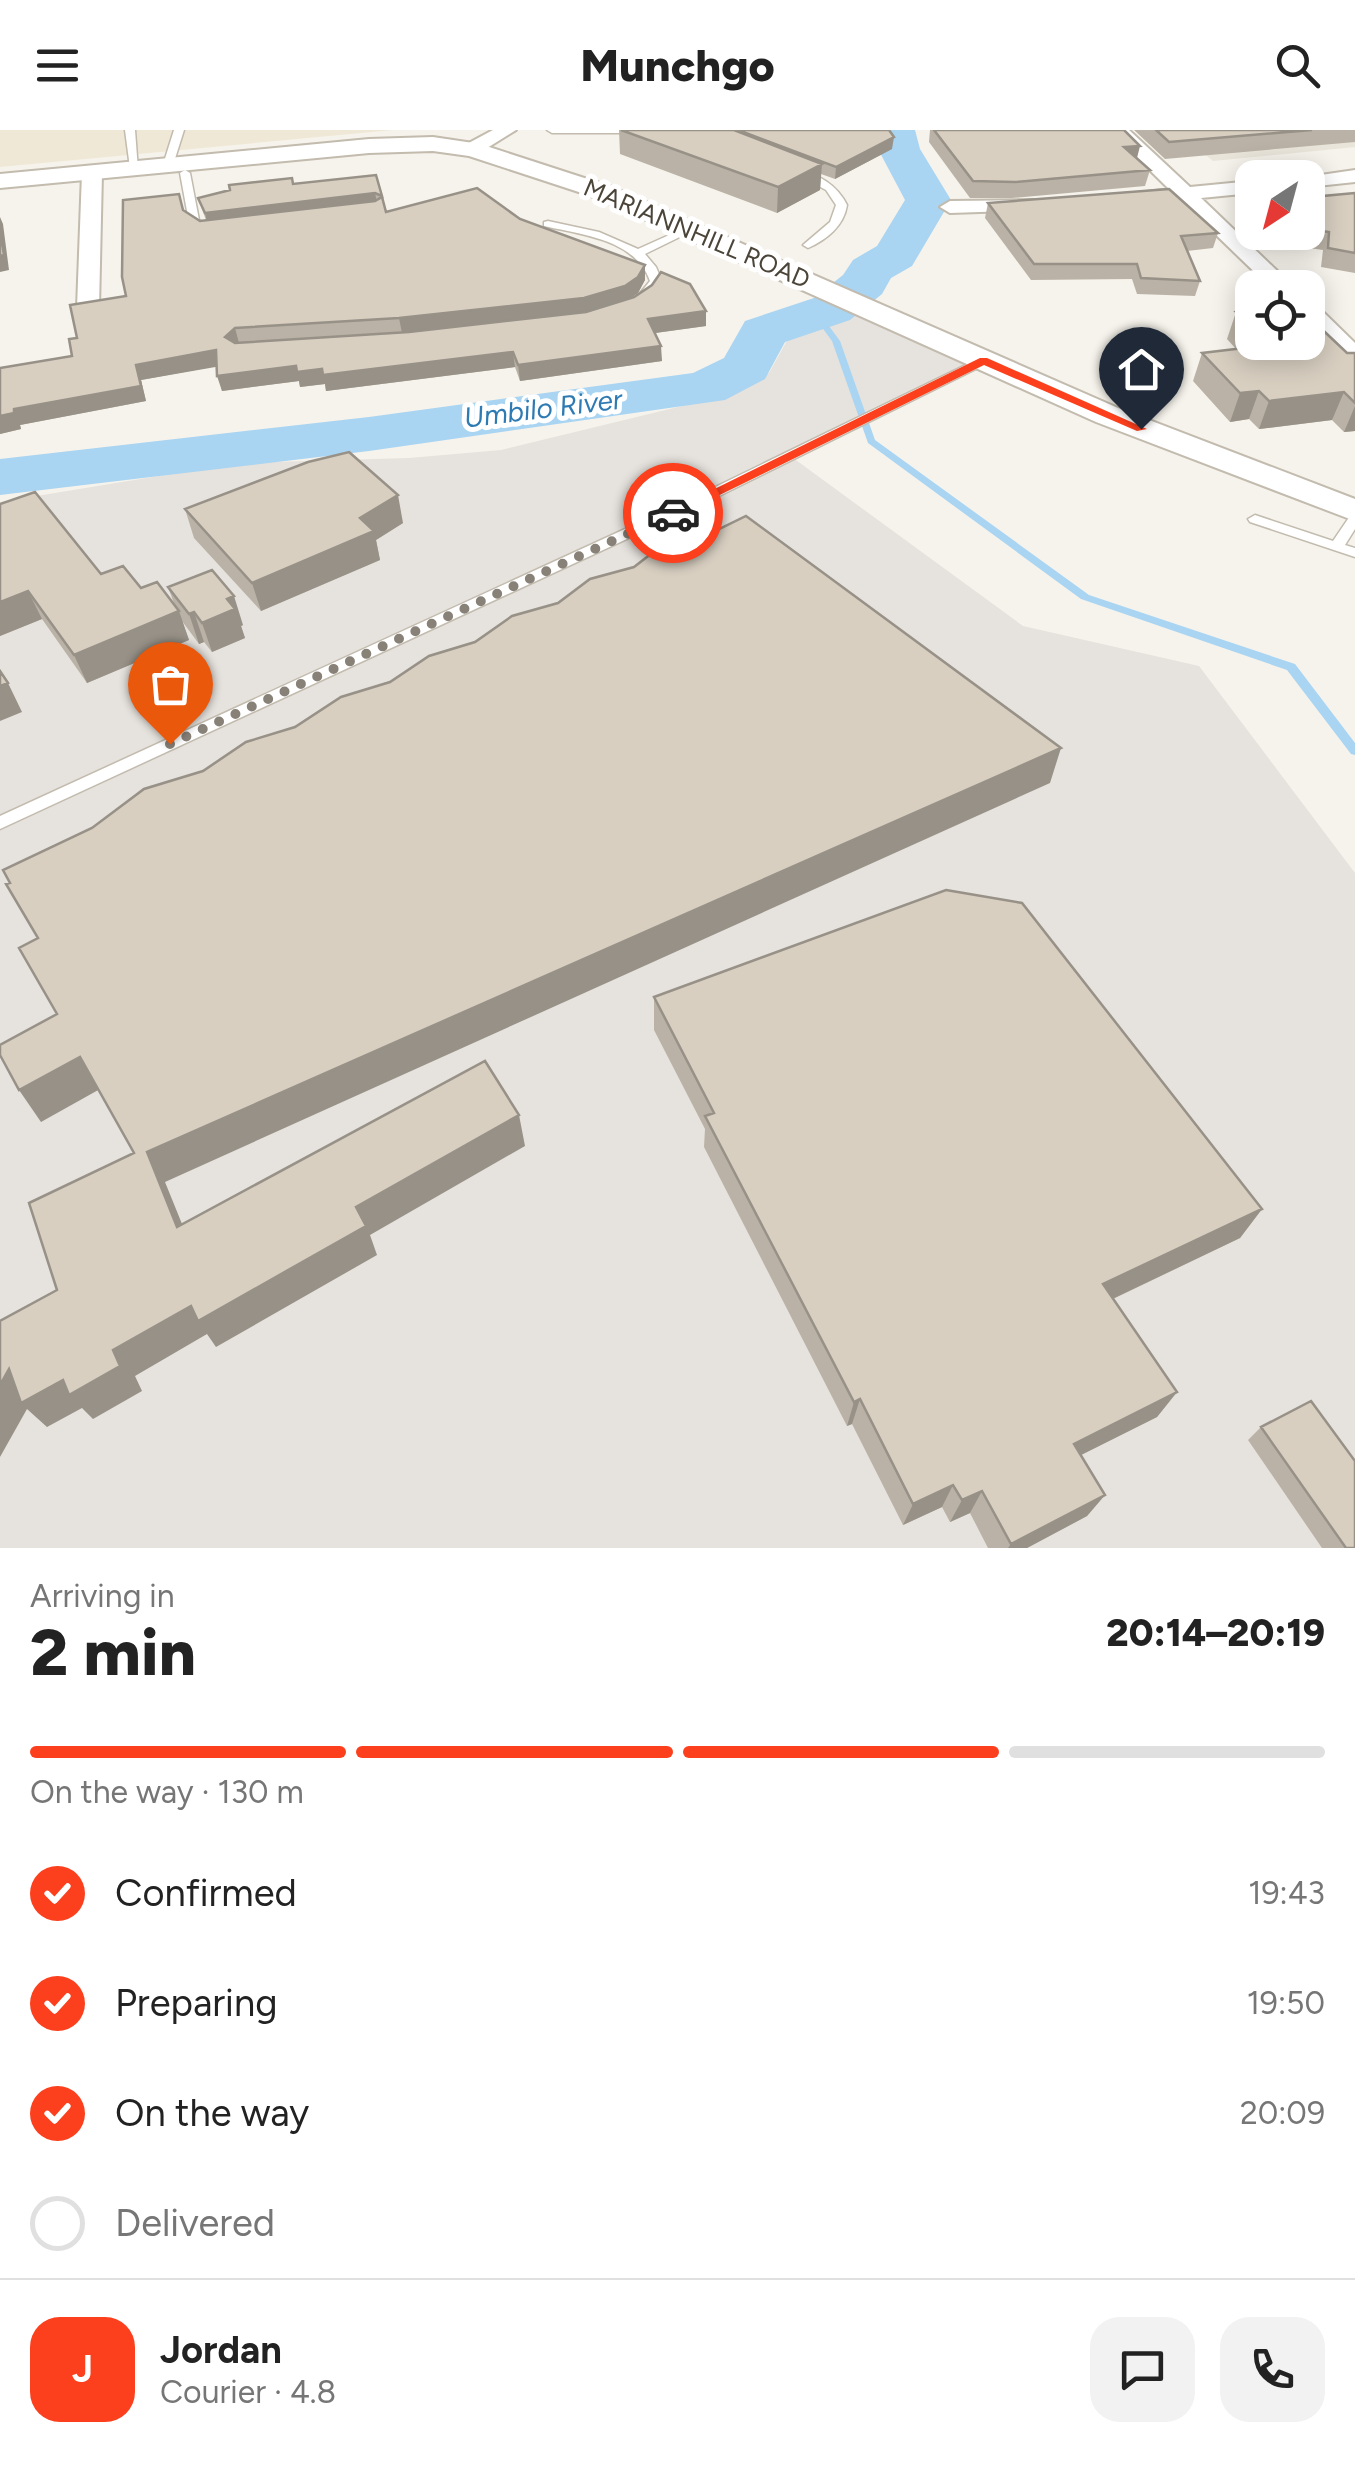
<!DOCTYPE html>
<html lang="en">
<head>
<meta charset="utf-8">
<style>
	body { margin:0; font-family:Figtree,sans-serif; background:#f2f2f2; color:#222; height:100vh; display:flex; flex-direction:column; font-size:38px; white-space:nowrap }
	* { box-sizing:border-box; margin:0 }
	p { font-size:32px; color:#767676 }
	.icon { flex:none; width:55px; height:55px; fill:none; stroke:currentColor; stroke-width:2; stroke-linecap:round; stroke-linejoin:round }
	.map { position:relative; height:1418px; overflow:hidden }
	.sheet { display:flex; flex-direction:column; background:#fff; flex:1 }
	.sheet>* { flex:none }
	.needle { width:65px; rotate:216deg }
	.controls { position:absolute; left:1235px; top:30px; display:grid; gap:20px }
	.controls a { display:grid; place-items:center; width:90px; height:90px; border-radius:20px; background:#fff; box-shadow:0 5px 25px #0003; font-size:50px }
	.pin { position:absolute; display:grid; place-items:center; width:85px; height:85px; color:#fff; margin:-102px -42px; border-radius:50% 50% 50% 0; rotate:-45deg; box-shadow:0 0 10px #0007 }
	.pin .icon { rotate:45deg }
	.courier { position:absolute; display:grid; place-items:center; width:100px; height:100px; margin:-50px; border:8px solid #fc3f1d; border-radius:50%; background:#fff; color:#222; box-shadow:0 2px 12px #0007 }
	.headline em { font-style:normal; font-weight:800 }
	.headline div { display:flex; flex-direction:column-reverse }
	.headline { display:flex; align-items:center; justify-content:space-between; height:170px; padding:0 30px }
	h1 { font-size:65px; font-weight:800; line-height:75px }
	.bar { display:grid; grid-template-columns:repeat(4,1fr); gap:15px 10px; align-content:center; height:120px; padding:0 30px }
	.bar i { height:12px; border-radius:8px; background:#e0e0e0 }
	.bar .current { background:#fc3f1d }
	.bar p { grid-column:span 4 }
	.line { display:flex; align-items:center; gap:25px; padding:0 30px; border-top:2px solid #e0e0e0 }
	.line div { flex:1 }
	.round { display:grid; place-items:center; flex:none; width:105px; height:105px; border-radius:30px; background:#f2f2f2 }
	ol { padding:0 30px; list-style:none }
	li { display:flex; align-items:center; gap:30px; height:110px }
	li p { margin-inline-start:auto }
	li .icon { padding:10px; border-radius:50%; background:#fc3f1d; color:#fff; stroke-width:4 }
	li:last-child { color:#767676 }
	li i { width:55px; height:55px; border:5px solid #e0e0e0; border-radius:50% }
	header { display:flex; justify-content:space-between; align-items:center; height:130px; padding:0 30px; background:#fff; font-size:45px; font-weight:800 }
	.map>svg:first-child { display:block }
</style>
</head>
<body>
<header><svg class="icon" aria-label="menu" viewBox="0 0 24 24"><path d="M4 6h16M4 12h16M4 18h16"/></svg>Munchgo<svg class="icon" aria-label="search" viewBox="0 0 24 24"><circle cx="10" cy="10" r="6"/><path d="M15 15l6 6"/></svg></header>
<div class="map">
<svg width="1355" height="1418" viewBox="0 0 1355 1418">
	<rect width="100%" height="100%" fill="#f6f3ec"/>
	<path fill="#eae5da" d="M 1175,0 L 1355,0 L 1355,17 L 1213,31 Z"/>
	<path fill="#e6e2dd" d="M 852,170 L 982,230 L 789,325 L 1023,496 L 1199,536 L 1355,743 L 1355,1418 L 0,1418 L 0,372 L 238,333 L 409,328 L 501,320 L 719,267 L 769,243 L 790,205 Z"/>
	<path fill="#efe8d6" d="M 0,0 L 393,0 L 0,37 Z"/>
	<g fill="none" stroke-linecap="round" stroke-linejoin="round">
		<path fill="#a9d4f2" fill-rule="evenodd" d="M 829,177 L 836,179 L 826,192 L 840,211 L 875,310 L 1089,465 L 1295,534 L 1355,613 L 1355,625 L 1351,624 L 1287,540 L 1081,469 L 868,313 L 832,211 L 818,192 Z"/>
		<path fill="#a9d4f2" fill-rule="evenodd" d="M 873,0 L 915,0 L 920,19 L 951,70 L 912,136 L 891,148 L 882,164 L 850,190 L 785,212 L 765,249 L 725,270 L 369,321 L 0,365 L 0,329 L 369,287 L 693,243 L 724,228 L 745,191 L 814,168 L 843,145 L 853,130 L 877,116 L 905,70 L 878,19 Z"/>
		<g stroke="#c2bbae" stroke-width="3">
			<path id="service" d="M 125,0 L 135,0 L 138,40 L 130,38 Z
				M 174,0 L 184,0 L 173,35 L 168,38 L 163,35 Z
				M 547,0 L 626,0 L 621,3 L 552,3 Z
				M 185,40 L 190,43 L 199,90 L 212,97 L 212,101 L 204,101 L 189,92 L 180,43 Z
				M 796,40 C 817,42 838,56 847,75 C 844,96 826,110 808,118 L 803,115 L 830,92 L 836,75 L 826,60 L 796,44 Z
				M 548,91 L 599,102 L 638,119 L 687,97 L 696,99 L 645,124 L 656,137 L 662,151 L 647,169 L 643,170 L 637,167 L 650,151 C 635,109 582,105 544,96 L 544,92 Z
				M 984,226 L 990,230 L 988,233 L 709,371 L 0,699 L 0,686 L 699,365 Z
				M 1255,385 L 1333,411 L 1350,386 L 1355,385 L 1355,399 L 1345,415 L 1355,418 L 1355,427 L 1250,392 L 1248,389 Z"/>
		</g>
		<g stroke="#c2bbae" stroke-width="4">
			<path id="minor" d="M 493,0 L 516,0 L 479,23 L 465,23 L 465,15 Z
				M 1109,0 L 1129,0 L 1190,57 L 1252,51 L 1252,63 L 1201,68 L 1295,158 L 1271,158 L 1180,70 L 1124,73 L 1121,69 L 1124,65 L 1169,59 Z
				M 92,37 L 102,43 L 99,178 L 88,185 L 77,178 L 82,43 Z
				M 1355,40 L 1355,52 L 1308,57 L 1308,48 L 1300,48 Z
				M 1034,70 L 1041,72 L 1044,76 L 1041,80 L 950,83 L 940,77 L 950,71 Z
				M 1308,173 L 1316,175 L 1355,213 L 1355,233 L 1346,231 L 1308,192 Z"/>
		</g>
		<g stroke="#c2bbae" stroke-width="4">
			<path id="tertiary" d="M 433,7 L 480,14 L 615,58 L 1118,278 L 1355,369 L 1355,391 L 1096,292 L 597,68 L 469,26 L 433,21 L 369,23 L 0,58 L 0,44 L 369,9 Z"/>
		</g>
		<use href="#service" fill="#fff" fill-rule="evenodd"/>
		<use href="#minor" fill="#fff" fill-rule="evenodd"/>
		<use href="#tertiary" fill="#fff" fill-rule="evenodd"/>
	</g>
	<path fill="#bab2a6" d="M 619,0 L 889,0 L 892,19 L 835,49 L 821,44 L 820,60 L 777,83 L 620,24 Z
		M 930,0 L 1124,0 L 1137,28 L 1150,40 L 1145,56 L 1012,68 L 970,68 L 929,12 Z
		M 1134,0 L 1355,0 L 1355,12 L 1165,29 Z
		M 376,45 L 386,82 L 520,89 L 645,135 L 645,150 L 638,163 L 628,169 L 706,196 L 655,203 L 662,231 L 520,251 L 515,237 L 326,261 L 325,254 L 300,257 L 299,251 L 222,261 L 217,236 L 141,250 L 146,271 L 20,295 L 21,299 L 0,304 L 0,238 L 72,226 L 77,208 L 126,166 L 183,81 L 200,91 L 206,90 L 198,68 L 293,54 Z
		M 1355,63 L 1355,143 L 1321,137 L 1323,120 L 1309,118 L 1316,84 L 1323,66 Z
		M 988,73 L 1218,103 L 1213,118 L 1187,121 L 1200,151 L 1195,166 L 1137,164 L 1132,149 L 1031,150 L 985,88 Z
		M 1252,180 L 1252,212 L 1308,212 L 1347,223 L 1355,223 L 1355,301 L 1344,302 L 1332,290 L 1259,299 L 1249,289 L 1230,292 L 1193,251 L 1202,223 L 1236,219 L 1227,209 L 1236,182 Z
		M 0,374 L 101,444 L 141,458 L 175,476 L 168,457 L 243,495 L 241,496 L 245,508 L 212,522 L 204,512 L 199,514 L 182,491 L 189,510 L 87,553 L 42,489 L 0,506 Z
		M 185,379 L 403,393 L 376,410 L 380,430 L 261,481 L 194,408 Z
		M 654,867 L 1262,1079 L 1240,1108 L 1113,1169 L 1177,1262 L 1157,1287 L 1081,1325 L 1105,1365 L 1087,1386 L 1027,1418 L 988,1418 L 970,1383 L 950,1392 L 942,1377 L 903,1395 L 852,1294 L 847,1296 L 704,1017 L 705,999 L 654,900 Z
		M 1261,1297 L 1355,1418 L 1322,1418 L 1248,1310 Z"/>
	<path fill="#979187" d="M 894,7 L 892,19 L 835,49 L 836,37 Z
		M 1140,16 L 1136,32 L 1124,17 Z
		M 822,34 L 820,60 L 777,83 L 778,57 Z
		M 375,63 L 377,72 L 207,92 L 205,83 Z
		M 0,87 L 3,94 L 9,140 L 0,142 Z
		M 645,135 L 645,150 L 638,163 L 626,171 L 585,183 L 402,203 L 399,188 Z
		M 706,181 L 706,196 L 648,204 L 648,189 Z
		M 235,198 L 239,213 L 229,222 L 225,207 Z
		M 661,216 L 662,231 L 520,251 L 518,235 Z
		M 216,220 L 221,236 L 141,250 L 146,271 L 20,295 L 21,299 L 0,304 L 0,286 L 14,279 L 136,235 Z
		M 513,222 L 515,237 L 326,261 L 325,254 L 300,257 L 299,251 L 222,261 L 217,246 L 296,236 Z
		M 1259,261 L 1249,289 L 1230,292 L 1240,263 Z
		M 1344,262 L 1332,290 L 1259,299 L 1269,271 Z
		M 1355,276 L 1355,301 L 1344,302 Z
		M 398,365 L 403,393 L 376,410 L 380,430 L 261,481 L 252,453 Z
		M 28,461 L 42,489 L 0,506 L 0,472 Z
		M 234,466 L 243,495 L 241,496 L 245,508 L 212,522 L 202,493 L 227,469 Z
		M 179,481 L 189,510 L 87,553 L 74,525 Z
		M 194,482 L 204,512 L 199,514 L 189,484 Z
		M 8,553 L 22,582 L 0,591 L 0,556 Z
		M 1061,618 L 1050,653 L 165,1052 L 195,1126 L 177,1097 L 147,1022 Z
		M 80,927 L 100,959 L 41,992 L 19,960 Z
		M 519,985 L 525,1016 L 370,1105 L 377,1125 L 216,1217 L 207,1204 L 135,1246 L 142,1261 L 93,1289 L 82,1278 L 47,1297 L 27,1279 L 0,1327 L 0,1255 L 9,1239 L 63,1250 L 356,1077 Z
		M 1262,1079 L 1240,1108 L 1087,1181 L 1103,1154 Z
		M 1177,1262 L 1157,1287 L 1057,1337 L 1074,1314 Z
		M 860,1269 L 852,1294 L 847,1296 L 854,1272 Z
		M 953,1355 L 942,1377 L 903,1395 L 913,1374 Z
		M 982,1361 L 970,1383 L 950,1392 L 962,1370 Z
		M 1105,1365 L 1087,1386 L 1027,1418 L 1008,1418 L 1011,1414 Z"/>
	<path fill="#d8cfc1" stroke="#979187" stroke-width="2.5" d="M 621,0 L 734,0 L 822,34 L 778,57 Z
		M 738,0 L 889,0 L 894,7 L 836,37 Z
		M 934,0 L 1124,0 L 1140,16 L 1124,17 L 1150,40 L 1015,52 L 973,51 Z
		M 1156,0 L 1312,0 L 1169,12 Z
		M 376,45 L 382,66 L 375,63 L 205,83 L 198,68 L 230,60 L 229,55 L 292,48 L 293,54 Z
		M 477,58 L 520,89 L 645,135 L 638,147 L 625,156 L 584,168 L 399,188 L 235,198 L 225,207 L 235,213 L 409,202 L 586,182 L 634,167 L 652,155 L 661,142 L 690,154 L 706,181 L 648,189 L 661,216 L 518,235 L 513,222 L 323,245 L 322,239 L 297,242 L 296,236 L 217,246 L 216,220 L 136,235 L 141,256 L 14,279 L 14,283 L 0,286 L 0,238 L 72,226 L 69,209 L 77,208 L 70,175 L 126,166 L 122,147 L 123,70 L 179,64 L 183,80 L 200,91 L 375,71 L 382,67 L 386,82 Z
		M 1169,59 L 1218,103 L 1181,106 L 1200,151 L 1141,148 L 1137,134 L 1034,134 L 988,73 Z
		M 1355,63 L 1355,123 L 1328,118 L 1329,102 L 1316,100 L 1323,66 Z
		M 0,99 L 4,125 L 0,126 Z
		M 1252,180 L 1252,198 L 1236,182 Z
		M 1308,186 L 1347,223 L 1355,223 L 1355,273 L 1344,262 L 1269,271 L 1259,261 L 1240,263 L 1202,223 L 1269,215 L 1266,212 L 1308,212 Z
		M 349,322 L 398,365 L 360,388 L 374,401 L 252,453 L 185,379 L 308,332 Z
		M 35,362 L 101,444 L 123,436 L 141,458 L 157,452 L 179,481 L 74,525 L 28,461 L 0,472 L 0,374 Z
		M 746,386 L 1061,618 L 147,1022 L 177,1097 L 485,931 L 519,985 L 356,1077 L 366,1096 L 198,1191 L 191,1176 L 113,1220 L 120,1236 L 69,1265 L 63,1250 L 21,1273 L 9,1239 L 0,1255 L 0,1191 L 57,1160 L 29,1073 L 134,1023 L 80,927 L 19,960 L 0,925 L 0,915 L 57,884 L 19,818 L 38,808 L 6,754 L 10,753 L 3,740 L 92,698 L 144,659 L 203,641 L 246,612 L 295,597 L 341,567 L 390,552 L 429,526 L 475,512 L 512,486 L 558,473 L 590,449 L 634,437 L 665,413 L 713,402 Z
		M 212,440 L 234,466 L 227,469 L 235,479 L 202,493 L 194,482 L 189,484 L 168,457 Z
		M 0,541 L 8,553 L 0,556 Z
		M 946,760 L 1022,773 L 1262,1079 L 1103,1154 L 1177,1262 L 1074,1314 L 1105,1365 L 1011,1414 L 982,1361 L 962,1370 L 953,1355 L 913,1374 L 860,1269 L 854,1272 L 705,986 L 714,983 L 654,867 Z
		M 1311,1271 L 1355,1331 L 1355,1418 L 1346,1418 L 1261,1297 Z"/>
	<path fill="#fc3f1d" d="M 980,228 L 987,228 L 1147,299 L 1137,301 L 984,235 L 677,386 L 666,383 Z"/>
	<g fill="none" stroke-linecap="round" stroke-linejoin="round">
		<path stroke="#878178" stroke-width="10" stroke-dasharray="0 18" d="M 170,614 L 673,383"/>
	</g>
	<g text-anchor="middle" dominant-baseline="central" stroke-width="10" stroke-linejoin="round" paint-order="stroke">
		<g font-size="25" fill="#4b4439" stroke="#fff">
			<text transform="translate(697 103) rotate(23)">MARIANNHILL ROAD</text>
		</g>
		<g font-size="28" font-style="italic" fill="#2e7ab2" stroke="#fff">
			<text transform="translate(543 278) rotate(-7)">Umbilo River</text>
		</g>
	</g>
</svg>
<div class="controls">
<a><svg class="needle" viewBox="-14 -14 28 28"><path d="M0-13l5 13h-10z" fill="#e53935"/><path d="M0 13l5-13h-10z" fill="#767676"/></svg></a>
<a><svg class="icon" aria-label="locate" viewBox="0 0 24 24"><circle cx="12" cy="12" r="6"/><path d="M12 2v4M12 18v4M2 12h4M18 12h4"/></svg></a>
</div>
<div class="pin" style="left:170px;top:614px;background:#ea580c"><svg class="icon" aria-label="bag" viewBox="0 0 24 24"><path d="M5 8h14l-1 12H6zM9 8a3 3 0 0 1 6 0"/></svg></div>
<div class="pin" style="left:1141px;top:299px;background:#1f2937"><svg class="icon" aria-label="home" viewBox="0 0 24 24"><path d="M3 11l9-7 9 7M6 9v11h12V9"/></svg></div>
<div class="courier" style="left:673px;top:383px"><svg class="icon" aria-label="car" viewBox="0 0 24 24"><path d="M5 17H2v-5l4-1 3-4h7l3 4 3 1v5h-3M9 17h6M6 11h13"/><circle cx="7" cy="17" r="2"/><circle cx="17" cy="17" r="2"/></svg></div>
</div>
<section class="sheet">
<div class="headline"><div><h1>2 min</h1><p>Arriving in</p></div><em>20:14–20:19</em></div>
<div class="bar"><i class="current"></i><i class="current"></i><i class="current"></i><i></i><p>On the way · 130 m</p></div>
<ol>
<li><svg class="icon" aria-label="check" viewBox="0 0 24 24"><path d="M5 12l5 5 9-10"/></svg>Confirmed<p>19:43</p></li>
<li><svg class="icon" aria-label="check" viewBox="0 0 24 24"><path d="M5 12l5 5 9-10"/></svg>Preparing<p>19:50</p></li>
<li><svg class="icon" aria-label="check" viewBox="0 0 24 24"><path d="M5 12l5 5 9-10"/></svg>On the way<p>20:09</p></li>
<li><i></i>Delivered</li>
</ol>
<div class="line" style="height:180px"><b class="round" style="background:#fc3f1d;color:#fff">J</b><div><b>Jordan</b><p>Courier · 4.8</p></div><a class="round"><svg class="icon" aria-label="chat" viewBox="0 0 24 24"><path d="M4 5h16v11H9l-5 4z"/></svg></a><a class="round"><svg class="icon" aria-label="phone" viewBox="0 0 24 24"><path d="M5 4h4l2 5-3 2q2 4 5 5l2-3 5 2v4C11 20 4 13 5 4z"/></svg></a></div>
</section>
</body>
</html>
